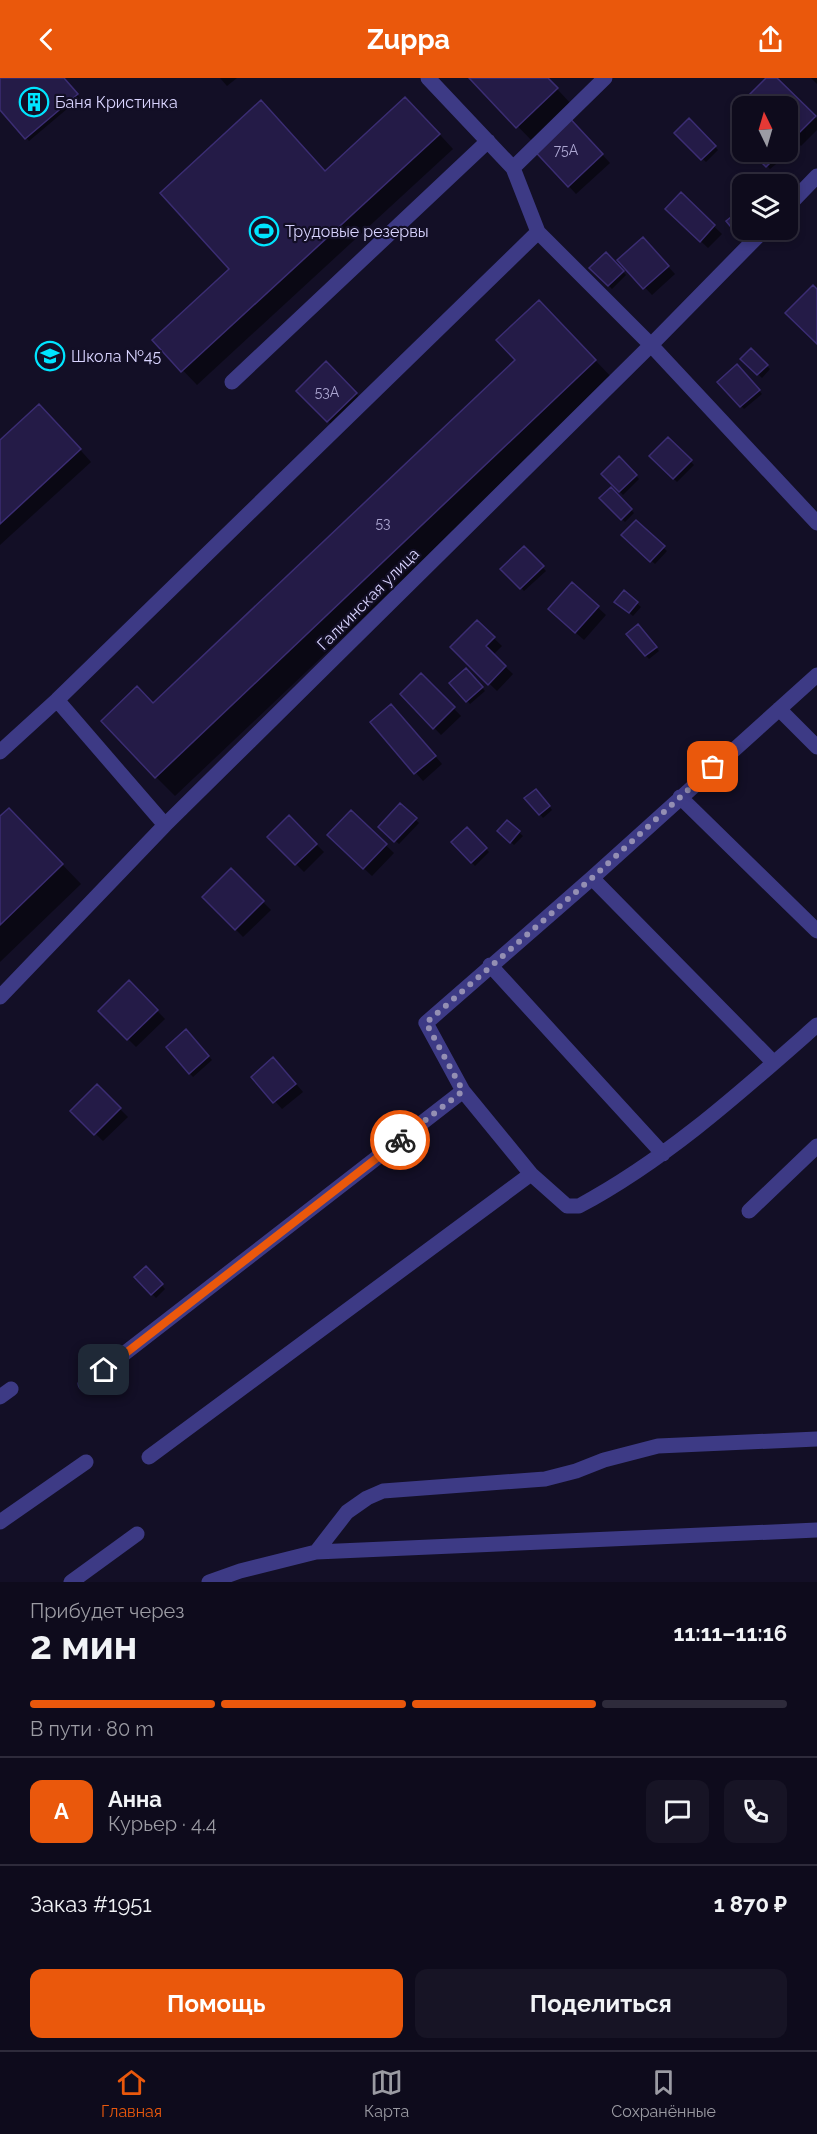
<!DOCTYPE html>
<html lang="ru">
<head>
<meta charset="utf-8">
<style>
	body { margin:0; font-family:Raleway,sans-serif; background:#171425; color:#f1f3f6; height:100vh; display:flex; flex-direction:column; font-size:22px; white-space:nowrap }
	* { box-sizing:border-box; margin:0 }
	p { font-size:20px; color:#9b9ba3 }
	.icon { flex:none; width:33px; height:33px; fill:none; stroke:currentColor; stroke-width:2; stroke-linecap:round; stroke-linejoin:round }
	.map { position:relative; height:1504px; overflow:hidden }
	.side { display:flex; flex-direction:column; background:#0e0b1c; flex:1 }
	.side>* { flex:none }
	.needle { width:39px; rotate:355deg }
	.fabs { position:absolute; left:732px; top:18px; display:grid; gap:12px }
	.fabs a { display:grid; place-items:center; width:66px; height:66px; border-radius:12px; background:#0e0b1c; box-shadow:0 3px 9px #0003,0 0 0 2px #2e2b3b; font-size:30px }
	.pin { position:absolute; display:grid; place-items:center; width:51px; height:51px; color:#fff; margin:-26px; border-radius:12px; box-shadow:0 3px 9px #0006 }
	.courier { position:absolute; display:grid; place-items:center; width:60px; height:60px; margin:-30px; border:4px solid #ea580c; border-radius:50%; background:#fff; color:#222; box-shadow:0 2px 8px #0007 }
	.headline em { font-style:normal; font-weight:700 }
	.headline div { display:flex; flex-direction:column-reverse }
	.headline { display:flex; align-items:center; justify-content:space-between; height:102px; padding:0 30px }
	h1 { font-size:39px; font-weight:700; line-height:45px }
	.bar { display:grid; grid-template-columns:repeat(4,1fr); gap:9px 6px; align-content:center; height:72px; padding:0 30px }
	.bar i { height:8px; border-radius:4px; background:#2e2b3b }
	.bar .current { background:#ea580c }
	.bar p { grid-column:span 4 }
	.line { display:flex; align-items:center; gap:15px; padding:0 30px; border-top:2px solid #2e2b3b }
	.line div { flex:1 }
	.round { display:grid; place-items:center; flex:none; width:63px; height:63px; border-radius:12px; background:#171425 }
	.action { display:flex; gap:12px; margin-top:auto; padding:12px 30px }
	.action a { flex:1; height:69px; border-radius:12px; background:#ea580c; color:#fff; font-size:24px; font-weight:700; line-height:69px; text-align:center }
	.action a+a { background:#171425; color:#f1f3f6 }
	header { display:flex; justify-content:space-between; align-items:center; height:78px; padding:0 30px; background:#ea580c; color:#fff; font-size:27px; font-weight:700 }
	.tabs { display:flex; justify-content:space-around; align-items:center; height:84px; border-top:2px solid #2e2b3b; background:#0e0b1c; font-size:16px; color:#9b9ba3 }
	.tabs a { display:grid; justify-items:center; gap:3px }
	.tabs .current { color:#ea580c }
	.map>svg:first-child { display:block }
</style>
</head>
<body>
<header><svg class="icon" aria-label="back" viewBox="0 0 24 24"><path d="M15 5l-7 7 7 7"/></svg>Zuppa<svg class="icon" aria-label="share" viewBox="0 0 24 24"><path d="M12 15V3M7 8l5-5 5 5M5 13v7h14v-7"/></svg></header>
<div class="map">
<svg width="817" height="1504" viewBox="0 0 817 1504">
	<rect width="100%" height="100%" fill="#130f26"/>
	<path fill="#0007" d="M 0,0 L 63,0 L 80,20 L 29,63 L 0,30 Z
		M 220,0 L 237,0 L 227,8 Z
		M 471,0 L 547,0 L 571,26 L 572,44 L 610,85 L 576,116 L 531,67 L 534,65 Z
		M 768,0 L 775,0 L 817,41 L 817,52 L 801,68 L 788,55 L 788,28 L 760,28 L 750,18 Z
		M 811,0 L 817,0 L 817,6 Z
		M 420,35 L 453,71 L 197,307 L 154,262 L 231,191 L 326,94 Z
		M 689,42 L 718,72 L 706,84 L 676,55 Z
		M 754,74 L 773,74 L 781,82 L 770,91 Z
		M 681,117 L 722,156 L 708,170 L 667,131 Z
		M 741,133 L 742,152 L 757,152 L 745,162 L 741,159 Z
		M 650,169 L 675,196 L 652,217 L 619,182 Z
		M 606,177 L 626,197 L 612,211 L 592,190 Z
		M 558,243 L 614,302 L 175,718 L 156,699 L 154,627 Z
		M 751,272 L 770,291 L 762,300 L 742,281 Z
		M 326,285 L 367,327 L 339,354 L 298,313 Z
		M 737,288 L 762,316 L 744,331 L 719,304 Z
		M 51,339 L 91,384 L 0,467 L 0,364 Z
		M 668,361 L 694,387 L 677,404 L 651,378 Z
		M 619,380 L 639,401 L 623,417 L 603,396 Z
		M 611,411 L 634,435 L 625,444 L 601,420 Z
		M 636,444 L 667,473 L 655,486 L 623,457 Z
		M 524,470 L 546,493 L 524,513 L 503,491 Z
		M 572,506 L 606,537 L 584,562 L 557,538 Z
		M 624,514 L 641,529 L 633,538 L 620,527 Z
		M 477,544 L 502,568 L 493,577 L 513,596 L 497,613 L 452,569 Z
		M 641,552 L 659,573 L 649,581 L 628,557 Z
		M 466,592 L 485,613 L 470,626 L 451,605 Z
		M 421,597 L 461,638 L 441,657 L 402,616 Z
		M 399,636 L 442,686 L 423,703 L 372,644 Z
		M 540,716 L 552,732 L 543,740 L 540,736 Z
		M 400,727 L 419,745 L 399,766 L 380,749 Z
		M 351,734 L 394,775 L 372,798 L 337,765 Z
		M 289,739 L 324,774 L 304,794 L 269,759 Z
		M 0,740 L 28,751 L 81,806 L 0,884 Z
		M 507,744 L 523,758 L 514,767 L 499,753 Z
		M 467,751 L 489,774 L 475,788 L 453,764 Z
		M 231,792 L 271,832 L 243,859 L 204,819 Z
		M 129,904 L 165,941 L 136,969 L 100,933 Z
		M 186,953 L 212,982 L 193,999 L 168,970 Z
		M 281,988 L 303,1014 L 282,1031 L 253,999 Z
		M 97,1008 L 128,1039 L 103,1063 L 72,1033 Z
		M 146,1190 L 165,1211 L 156,1220 L 136,1199 Z"/>
	<path fill="#241b47" stroke="#3b2d73" stroke-width="1.5" d="M 0,0 L 64,0 L 78,16 L 25,61 L 0,32 Z
		M 469,0 L 548,0 L 558,10 L 516,50 Z
		M 766,0 L 777,0 L 816,38 L 792,62 L 788,57 L 788,28 L 758,28 L 748,18 Z
		M 405,19 L 440,56 L 181,294 L 152,262 L 229,191 L 160,115 L 261,22 L 325,93 Z
		M 564,34 L 603,76 L 568,109 L 529,67 Z
		M 689,40 L 716,68 L 701,82 L 674,55 Z
		M 751,74 L 775,74 L 778,77 L 766,89 Z
		M 681,114 L 715,147 L 700,164 L 665,131 Z
		M 741,131 L 742,152 L 750,152 L 740,160 L 726,143 Z
		M 643,159 L 669,188 L 643,211 L 617,182 Z
		M 606,174 L 624,193 L 608,208 L 589,190 Z
		M 813,207 L 817,211 L 817,266 L 785,235 Z
		M 539,222 L 596,282 L 155,700 L 101,643 L 137,608 L 153,625 L 515,282 L 496,262 Z
		M 751,270 L 768,287 L 757,297 L 740,281 Z
		M 326,283 L 357,315 L 327,344 L 296,313 Z
		M 737,286 L 760,312 L 740,329 L 717,304 Z
		M 39,326 L 81,371 L 0,446 L 0,362 Z
		M 668,359 L 692,382 L 673,401 L 649,378 Z
		M 619,378 L 637,397 L 619,414 L 601,396 Z
		M 611,409 L 632,431 L 621,442 L 599,420 Z
		M 636,442 L 665,468 L 650,484 L 621,457 Z
		M 524,468 L 544,488 L 520,511 L 500,491 Z
		M 572,504 L 599,528 L 575,555 L 548,531 Z
		M 624,512 L 638,524 L 629,535 L 614,524 Z
		M 477,542 L 495,559 L 486,568 L 506,588 L 488,607 L 450,569 Z
		M 638,546 L 657,569 L 645,578 L 626,556 Z
		M 466,590 L 483,609 L 466,624 L 449,605 Z
		M 421,595 L 455,629 L 433,651 L 400,616 Z
		M 391,626 L 436,678 L 414,696 L 370,644 Z
		M 536,711 L 550,728 L 539,737 L 524,720 Z
		M 400,725 L 417,740 L 394,764 L 378,749 Z
		M 9,730 L 63,786 L 0,847 L 0,738 Z
		M 351,732 L 387,766 L 363,791 L 327,757 Z
		M 289,737 L 317,766 L 295,787 L 267,759 Z
		M 507,742 L 520,753 L 510,765 L 497,753 Z
		M 467,749 L 487,770 L 471,785 L 451,764 Z
		M 231,790 L 264,823 L 235,852 L 202,819 Z
		M 129,902 L 158,932 L 127,962 L 98,933 Z
		M 186,951 L 209,978 L 189,996 L 166,969 Z
		M 273,979 L 296,1006 L 273,1025 L 251,999 Z
		M 97,1006 L 121,1030 L 94,1057 L 70,1033 Z
		M 146,1188 L 163,1206 L 151,1217 L 134,1199 Z"/>
	<g fill="none" stroke-linecap="round" stroke-linejoin="round">
		<path stroke="#3d3a85" stroke-width="15" d="M 513,90 L 605,0
			M 788,128 L 817,98
			M 538,154 L 651,267 L 817,445
			M 232,304 L 488,63
			M 57,622 L 165,747
			M 779,631 L 817,669
			M 0,674 L 57,622 L 538,154 L 513,90 L 428,0
			M 680,719 L 817,853
			M 592,800 L 774,985
			M 490,887 L 663,1076
			M 0,919 L 165,747 L 651,267 L 764,152
			M 531,1096 L 567,1128 L 579,1128 C 667,1081 742,1013 817,947
			M 749,1133 L 817,1068
			M 85,1306 L 463,1013 L 426,945 L 592,800 L 817,597
			M 0,1319 L 11,1311
			M 149,1379 L 531,1096 L 463,1013
			M 0,1444 L 86,1384
			M 316,1474 L 817,1452
			M 71,1504 L 137,1456
			M 209,1504 L 240,1493 L 316,1474 L 347,1434 L 367,1420 L 383,1413 L 545,1401 L 576,1393 L 604,1382 L 658,1368 L 817,1361"/>
	</g>
	<g fill="none" stroke-linecap="round" stroke-linejoin="round">
		<path stroke="#948fb3" stroke-width="6" stroke-dasharray="0 10.8" d="M 400,1062 L 463,1013 L 426,945 L 592,800 L 713,689"/>
		<path stroke="#ea580c" stroke-width="8" d="M 104,1292 L 400,1062"/>
	</g>
	<defs>
		<g id="building-ring" transform="scale(1.5)"><circle r="9.5" fill="#130f26" stroke="#00e5ff" stroke-width="1.5"/><path d="M-4-6H4V6H1V3H-1V6H-4ZM-2.5-4.3h1.7v1.8h-1.7ZM.8-4.3h1.7v1.8H.8ZM-2.5-1h1.7V.8h-1.7ZM.8-1h1.7V.8H.8Z" fill="#00e5ff"/></g>
		<g id="stadium-ring" transform="scale(1.5)"><circle r="9.5" fill="#130f26" stroke="#00e5ff" stroke-width="1.5"/><path d="M0-5a6.5 5 0 1 0 0 10a6.5 5 0 1 0 0-10ZM-3.5-1.8h7v3.6h-7Z" fill="#00e5ff"/></g>
		<g id="school-ring" transform="scale(1.5)"><circle r="9.5" fill="#130f26" stroke="#00e5ff" stroke-width="1.5"/><path d="M0-5L7-2L0 1L-7-2ZM-4 1L0 2.5L4 1V4Q0 6-4 4Z" fill="#00e5ff"/></g>
	</defs>
	<g fill-rule="evenodd">
		<use href="#building-ring" x="34" y="24"/>
		<use href="#stadium-ring" x="264" y="153"/>
		<use href="#school-ring" x="50" y="278"/>
	</g>
	<g text-anchor="middle" dominant-baseline="central" stroke-width="4.5" stroke-linejoin="round" paint-order="stroke">
		<g font-size="14" fill="#aca6d1">
			<text x="566" y="72">75А</text>
			<text x="327" y="314">53А</text>
			<text x="383" y="445">53</text>
		</g>
		<g font-size="16" fill="#d9d4ff" stroke="#130f26" text-anchor="start">
			<text x="55" y="24">Баня Кристинка</text>
			<text x="285" y="153">Трудовые резервы</text>
			<text x="71" y="278">Школа №45</text>
		</g>
		<g font-size="16" fill="#d9d4ff" stroke="#130f26">
			<text transform="translate(368 521) rotate(-45)">Галкинская улица</text>
		</g>
	</g>
</svg>
<div class="fabs">
<a><svg class="needle" viewBox="-14 -14 28 28"><path d="M0-13l5 13h-10z" fill="#e53935"/><path d="M0 13l5-13h-10z" fill="#9b9ba3"/></svg></a>
<a><svg class="icon" aria-label="layers" viewBox="0 0 24 24"><path d="M12 4l9 5-9 5-9-5zM3 14l9 5 9-5"/></svg></a>
</div>
<div class="pin" style="left:713px;top:689px;background:#ea580c"><svg class="icon" aria-label="bag" viewBox="0 0 24 24"><path d="M5 8h14l-1 12H6zM9 8a3 3 0 0 1 6 0"/></svg></div>
<div class="pin" style="left:104px;top:1292px;background:#1f2937"><svg class="icon" aria-label="home" viewBox="0 0 24 24"><path d="M3 11l9-7 9 7M6 9v11h12V9"/></svg></div>
<div class="courier" style="left:400px;top:1062px"><svg class="icon" aria-label="bike" viewBox="0 0 24 24"><circle cx="6" cy="16" r="4"/><circle cx="18" cy="16" r="4"/><path d="M6 16l4-8h5l3 8M10 8l3 8H6M13 5h3"/></svg></div>
</div>
<section class="side">
<div class="headline"><div><h1>2 мин</h1><p>Прибудет через</p></div><em>11:11–11:16</em></div>
<div class="bar"><i class="current"></i><i class="current"></i><i class="current"></i><i></i><p>В пути · 80 m</p></div>
<div class="line" style="height:108px"><b class="round" style="background:#ea580c;color:#fff">А</b><div><b>Анна</b><p>Курьер · 4.4</p></div><a class="round"><svg class="icon" aria-label="chat" viewBox="0 0 24 24"><path d="M4 5h16v11H9l-5 4z"/></svg></a><a class="round"><svg class="icon" aria-label="phone" viewBox="0 0 24 24"><path d="M5 4h4l2 5-3 2q2 4 5 5l2-3 5 2v4C11 20 4 13 5 4z"/></svg></a></div>
<div class="line" style="height:78px"><div>Заказ #1951</div><b>1 870 ₽</b></div>
<div class="action"><a>Помощь</a><a>Поделиться</a></div>
</section>
<nav class="tabs">
<a class="current"><svg class="icon" aria-label="home" viewBox="0 0 24 24"><path d="M3 11l9-7 9 7M6 9v11h12V9"/></svg>Главная</a>
<a><svg class="icon" aria-label="map" viewBox="0 0 24 24"><path d="M3 6l6-2 6 2 6-2v14l-6 2-6-2-6 2zM9 4v14M15 6v14"/></svg>Карта</a>
<a><svg class="icon" aria-label="saved" viewBox="0 0 24 24"><path d="M7 4h10v16l-5-4-5 4z"/></svg>Сохранённые</a>
</nav>
</body>
</html>
